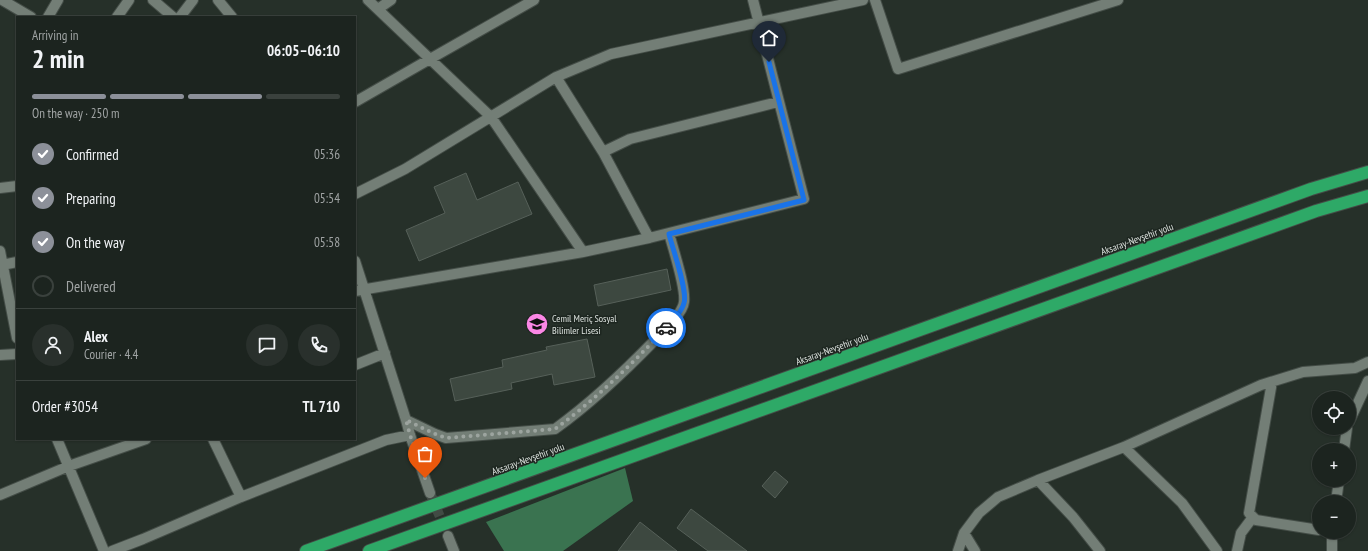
<!DOCTYPE html>
<html lang="en">
<head>
<meta charset="utf-8">
<style>
	body { margin:0; font-family:"PT Sans Narrow",sans-serif; background:#29302c; color:#f1f3f6; height:100vh; display:flex; flex-direction:column; font-size:15px; white-space:nowrap }
	* { box-sizing:border-box; margin:0 }
	p { font-size:13px; color:#a0a4a4 }
	.icon { flex:none; width:22px; height:22px; fill:none; stroke:currentColor; stroke-width:2; stroke-linecap:round; stroke-linejoin:round }
	.map { position:relative; flex:1; overflow:hidden }
	.details { position:absolute; left:16px; top:16px; width:340px; height:424px; display:flex; flex-direction:column; background:#1c241f; border-radius:0px; box-shadow:0 1px 3px #0004,0 0 0 1px #3a413d }
	.details>* { flex:none }
	.buttons { position:absolute; left:1312px; top:391px; display:grid; gap:8px }
	.buttons a { display:grid; place-items:center; width:44px; height:44px; border-radius:50%; background:#1c241f; box-shadow:0 1px 3px #0004,0 0 0 1px #3a413d; font-size:20px }
	.pin { position:absolute; display:grid; place-items:center; width:34px; height:34px; color:#fff; margin:-41px -17px; border-radius:50% 50% 50% 0; rotate:-45deg; box-shadow:0 0 4px #0007 }
	.pin .icon { rotate:45deg }
	.courier { position:absolute; display:grid; place-items:center; width:40px; height:40px; margin:-20px; border:3px solid #1a73e8; border-radius:50%; background:#fff; color:#222; box-shadow:0 1px 5px #0007 }
	.summary em { font-style:normal; font-weight:600 }
	.summary div { display:flex; flex-direction:column-reverse }
	.summary { display:flex; align-items:center; justify-content:space-between; height:68px; padding:0 16px }
	h1 { font-size:26px; font-weight:600; line-height:30px }
	.bar { display:grid; grid-template-columns:repeat(4,1fr); gap:6px 4px; align-content:center; height:48px; padding:0 16px }
	.bar i { height:5px; border-radius:3px; background:#3a413d }
	.bar .on { background:#8c9099 }
	.bar p { grid-column:span 4 }
	.line { display:flex; align-items:center; gap:10px; padding:0 16px; border-top:1px solid #3a413d }
	.line div { flex:1 }
	.round { display:grid; place-items:center; flex:none; width:42px; height:42px; border-radius:21px; background:#29302c }
	ol { padding:0 16px; list-style:none }
	li { display:flex; align-items:center; gap:12px; height:44px }
	li p { margin-inline-start:auto }
	li .icon { padding:4px; border-radius:50%; background:#8c9099; color:#fff; stroke-width:4 }
	li:last-child { color:#a0a4a4 }
	li i { width:22px; height:22px; border:2px solid #3a413d; border-radius:50% }
	.map>svg:first-child { display:block }
</style>
</head>
<body>
<div class="map">
<svg width="1368" height="551" viewBox="0 0 1368 551">
	<rect width="100%" height="100%" fill="#263029"/>
	<path fill="#3a7350" d="M 625,468 L 633,501 L 563,551 L 504,551 L 486,522 Z"/>
	<path fill="#3d4840" stroke="#566059" d="M 466,173 L 477,200 L 518,182 L 532,214 L 419,261 L 406,230 L 445,213 L 434,187 Z
		M 667,269 L 671,290 L 598,306 L 594,285 Z
		M 587,339 L 595,377 L 554,385 L 552,374 L 511,383 L 512,389 L 455,401 L 450,379 L 503,367 L 502,360 L 547,350 L 546,347 Z
		M 775,471 L 788,482 L 775,498 L 762,486 Z
		M 691,509 L 747,551 L 708,551 L 677,528 Z
		M 640,522 L 677,551 L 618,551 Z"/>
	<g fill="none" stroke-linecap="round" stroke-linejoin="round">
		<path stroke="#414b44" stroke-width="10" stroke-dasharray="10 5" stroke-linecap="butt" d="M 430,493 L 448,536"/>
		<g stroke="#444d47" stroke-width="12">
			<path id="minor" d="M 2,0 L 31,17
				M 153,0 L 173,17
				M 218,0 L 232,17
				M 368,0 L 430,59 L 534,0
				M 875,0 L 898,69 L 1118,0
				M 378,9 L 391,0
				M 48,17 L 58,0
				M 117,17 L 129,0
				M 180,17 L 193,0
				M 556,77 L 603,152 L 649,238
				M 355,102 L 430,59 L 491,117 L 583,252
				M 603,152 L 630,139 L 778,102
				M 0,188 L 17,186
				M 355,194 L 405,169 L 556,77 L 611,54 L 863,0
				M 0,251 L 17,338
				M 355,261 L 406,420 L 410,435 L 430,493
				M 2,265 L 17,262
				M 355,291 L 583,252 L 649,238 L 804,199 L 753,0
				M 0,355 L 17,354
				M 355,365 L 385,353
				M 1272,382 L 1249,513 L 1256,520 L 1319,530
				M 406,420 L 435,434 L 446,438 L 555,429 C 591,403 624,372 655,340 C 663,332 683,313 684,302 C 686,287 673,249 669,233
				M 1349,422 L 1368,381
				M 57,439 L 104,551
				M 213,439 L 241,497
				M 1124,447 L 1182,503 L 1217,551
				M 1344,450 L 1347,428
				M 1038,480 L 1073,517 L 1100,551
				M 0,495 L 69,466 L 146,439
				M 1336,502 L 1339,480
				M 1332,532 L 1332,551
				M 964,533 L 975,551
				M 448,536 L 454,551
				M 112,551 L 143,539 L 241,497 L 386,440 L 410,435
				M 958,551 L 964,533 L 979,513 L 998,497 L 1038,480 L 1124,447 L 1261,385 L 1303,372 L 1355,368 L 1368,362
				M 1237,551 L 1241,533 L 1253,517"/>
		</g>
		<g stroke="#444d47" stroke-width="14">
			<path id="highway" d="M 306,551 L 1311,189 L 1368,172
				M 369,551 L 1316,211 L 1368,196"/>
		</g>
		<use href="#minor" stroke="#737e76" stroke-width="10"/>
		<use href="#highway" stroke="#2ea967" stroke-width="12"/>
	</g>
	<g fill="none" stroke-linecap="round" stroke-linejoin="round">
		<path stroke="#9ca49f" stroke-width="4" stroke-dasharray="0 7.2" d="M 425,478 L 410,435 L 406,420 L 435,434 L 446,438 L 555,429 C 595,400 631,365 666,328"/>
		<path stroke="#1a73e8" stroke-width="5" d="M 666,328 C 671,323 682,311 684,303 C 688,291 672,247 669,234 L 804,200 L 769,62"/>
	</g>
	<defs>
		<g id="school-disc" transform="scale(1.15)"><circle r="9.5" fill="#fb87e5" stroke="#1d2620"/><path d="M0-5L7-2L0 1L-7-2ZM-4 1L0 2.5L4 1V4Q0 6-4 4Z" fill="#111"/></g>
	</defs>
	<g fill-rule="evenodd">
		<use href="#school-disc" x="537" y="324"/>
	</g>
	<g text-anchor="middle" dominant-baseline="central" stroke-width="3" stroke-linejoin="round" paint-order="stroke">
		<g font-size="10" fill="#dce2de" stroke="#1d2620">
			<text transform="translate(1137 239) rotate(-20)">Aksaray-Nevşehir yolu</text>
			<text transform="translate(832 349) rotate(-20)">Aksaray-Nevşehir yolu</text>
			<text transform="translate(528 459) rotate(-20)">Aksaray-Nevşehir yolu</text>
		</g>
		<g font-size="10" fill="#dce2de" stroke="#1d2620" text-anchor="start">
			<text x="552" y="318">Cemil Meriç Sosyal<tspan x="552" dy="12">Bilimler Lisesi</tspan></text>
		</g>
	</g>
</svg>
<div class="buttons">
<a><svg class="icon" aria-label="locate" viewBox="0 0 24 24"><circle cx="12" cy="12" r="6"/><path d="M12 2v4M12 18v4M2 12h4M18 12h4"/></svg></a>
<a>+</a>
<a>−</a>
</div>
<div class="pin" style="left:425px;top:478px;background:#ea580c"><svg class="icon" aria-label="bag" viewBox="0 0 24 24"><path d="M5 8h14l-1 12H6zM9 8a3 3 0 0 1 6 0"/></svg></div>
<div class="pin" style="left:769px;top:62px;background:#1f2937"><svg class="icon" aria-label="home" viewBox="0 0 24 24"><path d="M3 11l9-7 9 7M6 9v11h12V9"/></svg></div>
<div class="courier" style="left:666px;top:328px"><svg class="icon" aria-label="car" viewBox="0 0 24 24"><path d="M5 17H2v-5l4-1 3-4h7l3 4 3 1v5h-3M9 17h6M6 11h13"/><circle cx="7" cy="17" r="2"/><circle cx="17" cy="17" r="2"/></svg></div>
<section class="details">
<div class="summary"><div><h1>2 min</h1><p>Arriving in</p></div><em>06:05–06:10</em></div>
<div class="bar"><i class="on"></i><i class="on"></i><i class="on"></i><i></i><p>On the way · 250 m</p></div>
<ol>
<li><svg class="icon" aria-label="check" viewBox="0 0 24 24"><path d="M5 12l5 5 9-10"/></svg>Confirmed<p>05:36</p></li>
<li><svg class="icon" aria-label="check" viewBox="0 0 24 24"><path d="M5 12l5 5 9-10"/></svg>Preparing<p>05:54</p></li>
<li><svg class="icon" aria-label="check" viewBox="0 0 24 24"><path d="M5 12l5 5 9-10"/></svg>On the way<p>05:58</p></li>
<li><i></i>Delivered</li>
</ol>
<div class="line" style="height:72px"><a class="round"><svg class="icon" aria-label="person" viewBox="0 0 24 24"><circle cx="12" cy="8" r="4"/><path d="M4 21q1-7 8-7t8 7"/></svg></a><div><b>Alex</b><p>Courier · 4.4</p></div><a class="round"><svg class="icon" aria-label="chat" viewBox="0 0 24 24"><path d="M4 5h16v11H9l-5 4z"/></svg></a><a class="round"><svg class="icon" aria-label="phone" viewBox="0 0 24 24"><path d="M5 4h4l2 5-3 2q2 4 5 5l2-3 5 2v4C11 20 4 13 5 4z"/></svg></a></div>
<div class="line" style="height:52px"><div>Order #3054</div><b>TL 710</b></div>
</section>
</div>
</body>
</html>
